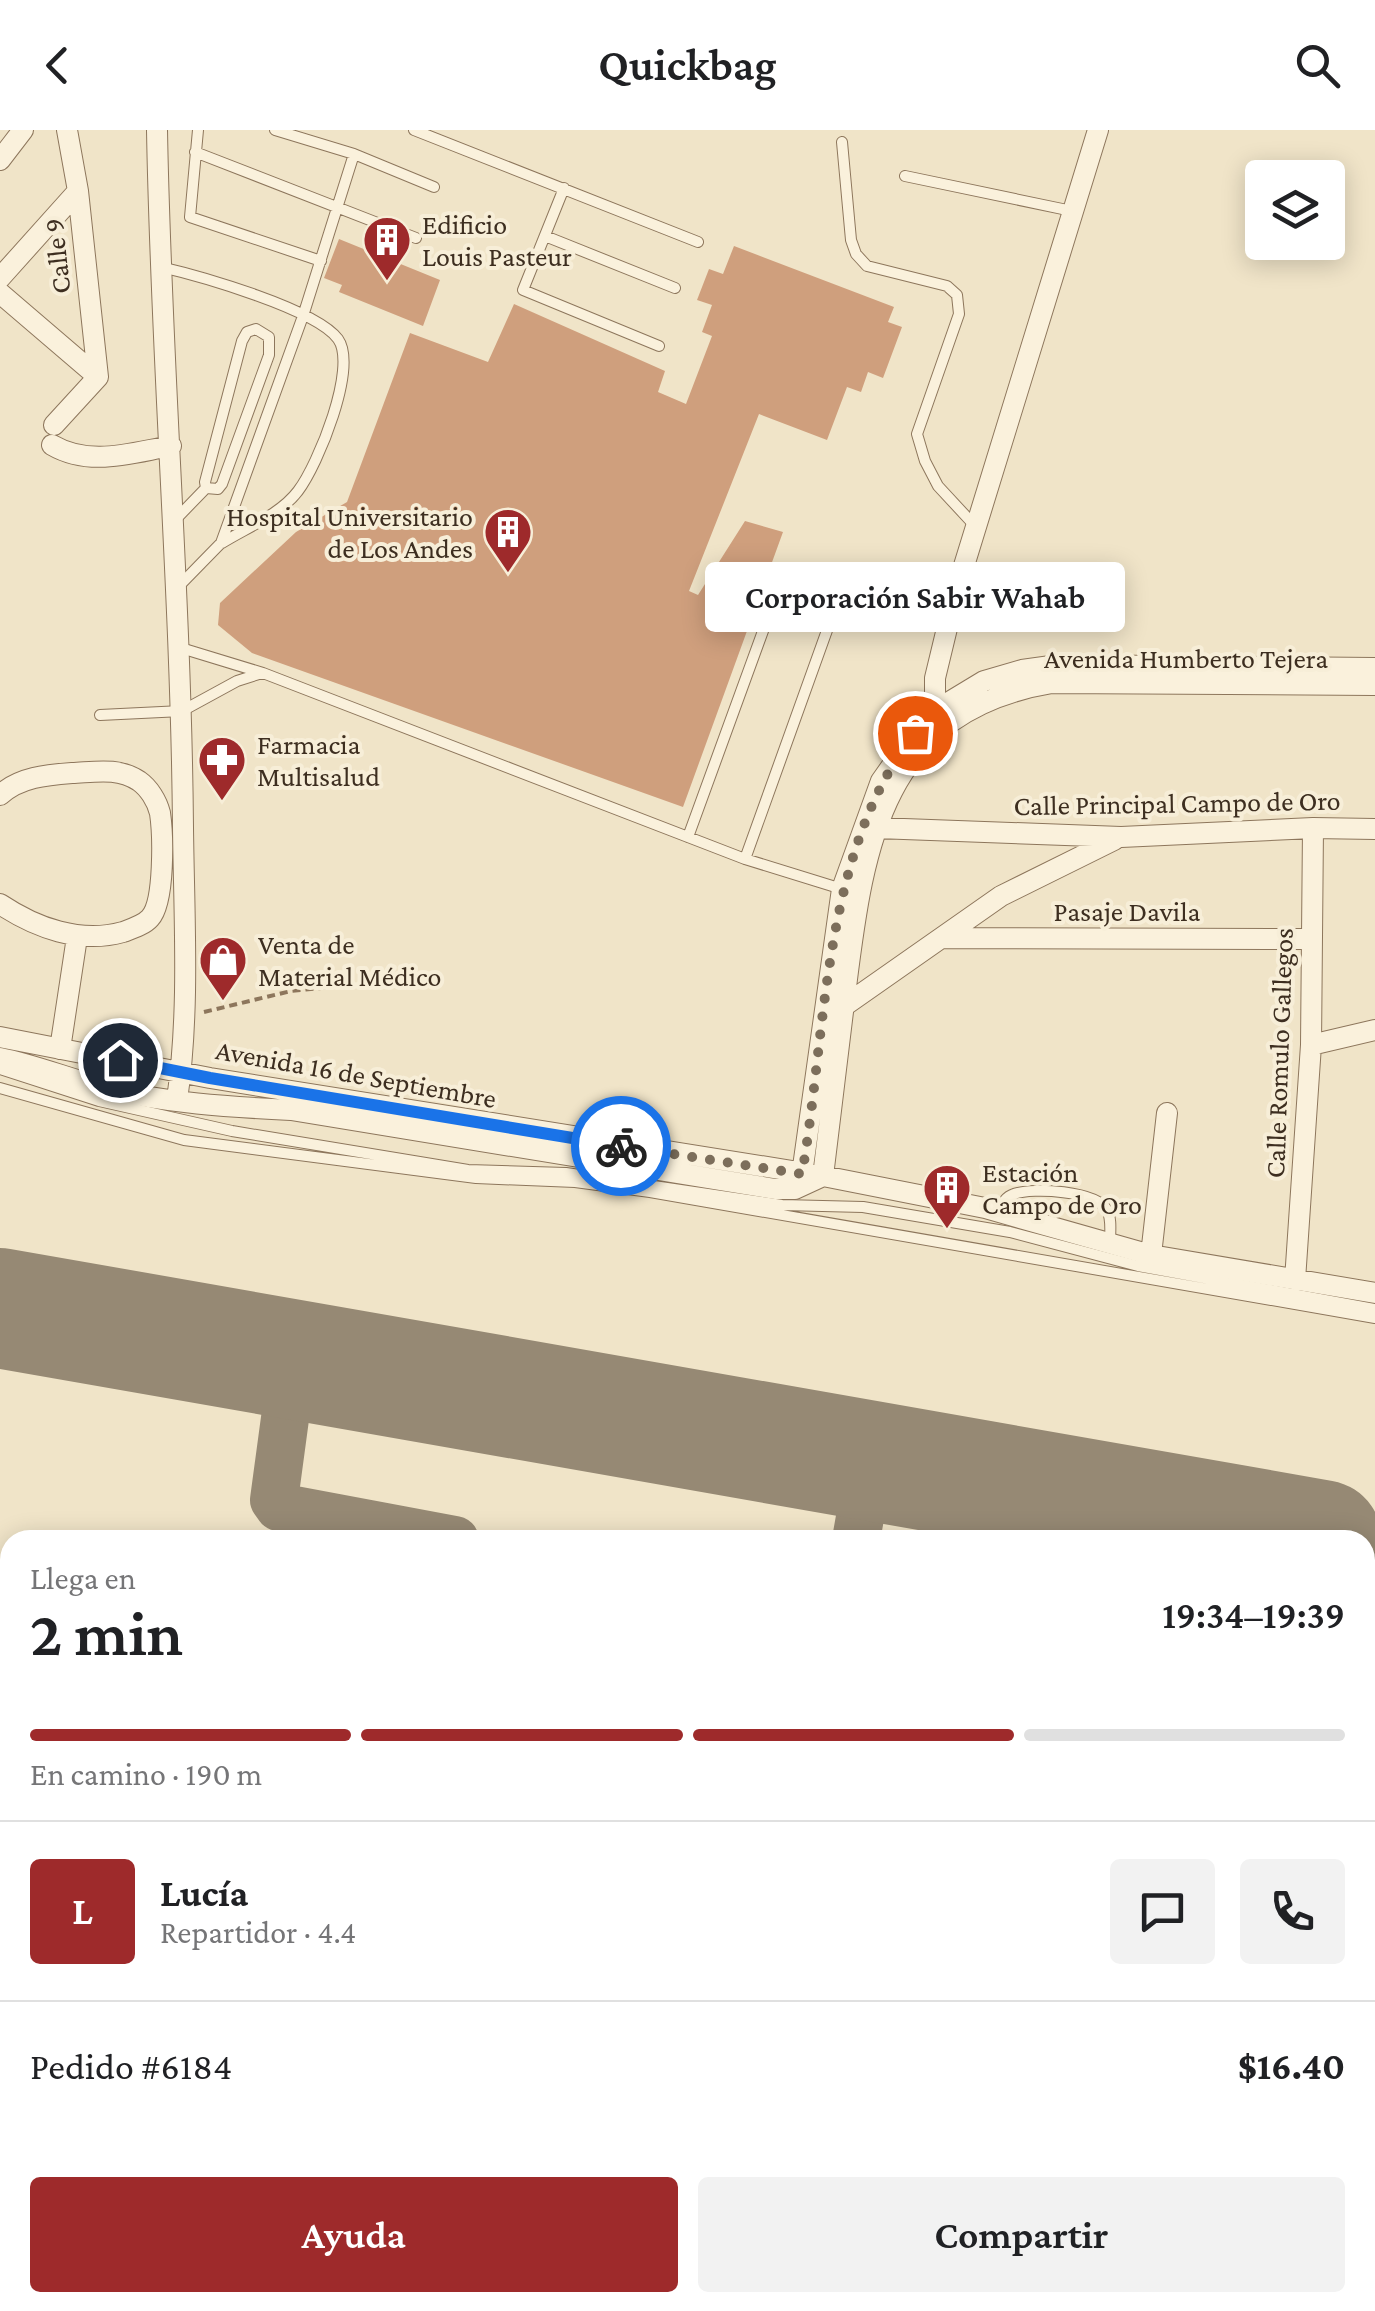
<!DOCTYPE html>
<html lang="es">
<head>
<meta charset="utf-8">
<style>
	body { margin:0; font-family:"Crimson Pro",serif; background:#f2f2f2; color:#202124; height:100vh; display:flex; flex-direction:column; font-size:38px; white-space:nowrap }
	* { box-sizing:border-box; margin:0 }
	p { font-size:32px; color:#757577 }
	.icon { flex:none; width:55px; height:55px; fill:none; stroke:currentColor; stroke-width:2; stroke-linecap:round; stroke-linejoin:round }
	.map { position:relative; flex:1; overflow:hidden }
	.side { position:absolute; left:0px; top:1400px; width:1375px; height:782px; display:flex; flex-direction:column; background:#fff; border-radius:30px 30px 0 0; box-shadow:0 5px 25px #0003 }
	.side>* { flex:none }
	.tools { position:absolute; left:1245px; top:30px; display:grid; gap:20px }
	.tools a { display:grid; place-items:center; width:100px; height:100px; border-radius:10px; background:#fff; box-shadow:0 5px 25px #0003; font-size:50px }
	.pin { position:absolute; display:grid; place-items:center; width:85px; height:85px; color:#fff; margin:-42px; border:5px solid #fff; border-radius:50%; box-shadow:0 2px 10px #0007 }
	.courier { position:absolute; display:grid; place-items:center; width:100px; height:100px; margin:-50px; border:8px solid #1a73e8; border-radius:50%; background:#fff; color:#222; box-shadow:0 2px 12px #0007 }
	.bubble { position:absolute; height:70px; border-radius:10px; background:#fff; box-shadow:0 5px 25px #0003; font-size:32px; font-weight:600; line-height:70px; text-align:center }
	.overview em { font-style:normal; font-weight:600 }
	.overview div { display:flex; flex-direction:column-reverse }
	.overview { display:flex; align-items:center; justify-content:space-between; height:170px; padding:0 30px }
	h1 { font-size:65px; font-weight:600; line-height:75px }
	.bar { display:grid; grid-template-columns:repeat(4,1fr); gap:15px 10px; align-content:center; height:120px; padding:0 30px }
	.bar i { height:12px; border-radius:8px; background:#e0e0e0 }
	.bar .on { background:#9e2a2b }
	.bar p { grid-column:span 4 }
	.line { display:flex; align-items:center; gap:25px; padding:0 30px; border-top:2px solid #e0e0e0 }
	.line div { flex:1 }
	.round { display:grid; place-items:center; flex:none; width:105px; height:105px; border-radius:10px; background:#f2f2f2 }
	.action { display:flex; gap:20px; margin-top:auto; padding:20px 30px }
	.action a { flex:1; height:115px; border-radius:10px; background:#9e2a2b; color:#fff; font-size:40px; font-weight:600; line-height:115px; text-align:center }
	.action a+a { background:#f2f2f2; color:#202124 }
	header { display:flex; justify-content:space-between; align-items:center; height:130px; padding:0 30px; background:#fff; font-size:45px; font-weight:600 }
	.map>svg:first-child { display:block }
</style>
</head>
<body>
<header><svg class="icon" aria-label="back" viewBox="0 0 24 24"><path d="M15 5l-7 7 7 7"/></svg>Quickbag<svg class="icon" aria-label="search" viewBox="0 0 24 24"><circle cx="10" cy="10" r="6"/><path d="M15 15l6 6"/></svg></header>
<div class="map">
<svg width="1375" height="2181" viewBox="0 0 1375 2181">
	<rect width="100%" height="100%" fill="#f0e4c8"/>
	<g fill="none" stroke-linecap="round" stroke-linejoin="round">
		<path stroke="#968974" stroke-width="48" d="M 293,1229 L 274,1370 L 279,1377 L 455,1410
			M 856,1410 L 870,1331
			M 1189,1410 L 1192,1387"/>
		<path stroke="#968974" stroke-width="120" d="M 0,1178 L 1322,1410"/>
	</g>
	<path fill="#cf9f7d" d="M 339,109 L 440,150 L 423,196 L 339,162 L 342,155 L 324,148 Z
		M 734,116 L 894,177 L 888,192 L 902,197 L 883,248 L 868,242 L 861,262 L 847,257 L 827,310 L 759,284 L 689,461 L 698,465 L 745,391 L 783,402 L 683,677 L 252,523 L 218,495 L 220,473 L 296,402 L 347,372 L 410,203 L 488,232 L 514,174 L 665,241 L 658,262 L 686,274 L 712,206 L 702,202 L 712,175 L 697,170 L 709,139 L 723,144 Z"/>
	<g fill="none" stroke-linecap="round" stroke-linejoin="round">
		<g stroke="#8d765c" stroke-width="12">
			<path id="service" d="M 198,0 L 190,87 L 321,131
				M 275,0 L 354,24 L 434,57
				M 414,0 L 698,112
				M 842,12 L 851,110 L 856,124 L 867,136 L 947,156 L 957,165 L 959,184 L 917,304 L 925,331 L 938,356 L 976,397
				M 195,22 L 416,108
				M 905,46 L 1072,81
				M 564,58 L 523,160 L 659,216
				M 545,106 L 675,158
				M 161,137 C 200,146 316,179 338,209 C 358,237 318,335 298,361 C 281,384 246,398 222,413
				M 175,390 L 206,358 L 218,359 L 222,354 L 269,225 L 269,207 L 256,199 L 247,202 L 242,211 L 205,352 L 206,358
				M 178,457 L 221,413 L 303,186 L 354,24
				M 181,518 L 263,543 L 745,729 L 842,759
				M 100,585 L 182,581 L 237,551 L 262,543
				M 688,707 L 767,490 L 781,465 L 796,456 C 817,464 827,469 830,492 L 745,729
				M 0,939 L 99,971 L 232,1001 L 468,1040 L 566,1043 L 782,1075 L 863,1077 L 1010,1102 L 1138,1136 L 1375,1179
				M 0,958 L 184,1010 L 476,1048 L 575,1052 L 650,1062 L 1375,1188
				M 998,1082 C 1002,1074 1005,1067 1014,1064 C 1033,1057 1096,1061 1107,1080 C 1112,1089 1110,1102 1110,1112
				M 1365,1751 L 1375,1752
				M 209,2172 L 210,2181
				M 754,2172 L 754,2181"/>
		</g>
		<g stroke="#8d765c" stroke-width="22">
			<path id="minor" d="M 67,0 L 78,61 L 98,247
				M 157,0 C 161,233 181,464 183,697 C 184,788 190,880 177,970
				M 0,30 L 23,0
				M 0,148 L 78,61
				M 0,163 L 98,247
				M 54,295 L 98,247
				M 52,315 C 90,337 130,323 171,316
				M 941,577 L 935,566 L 935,548 L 955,465 L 1098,0
				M 0,665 C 20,647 46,645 72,643 C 95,642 118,637 139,651 C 149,658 157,671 160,683 C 163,704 165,772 150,788 C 144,795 131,799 123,802 C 80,814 36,798 0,774
				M 868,701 L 877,698 L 1121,707 L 1313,698 L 1375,699
				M 943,808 L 1312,809
				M 844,876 L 1001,766 L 1114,710
				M 0,907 L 210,948 L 823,1046 L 985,1078 L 1151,1125 L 1375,1163
				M 1311,915 L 1375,900
				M 60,919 L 77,807
				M 0,928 C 36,935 69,949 105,958 C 165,973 229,977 291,980 L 775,1059 L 795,1059 L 821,1047
				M 802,1044 L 842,759 L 881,651 L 915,603 L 941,577 L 984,551 L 1022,540 L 1058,535 L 1375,538
				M 823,1046 C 831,983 838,920 846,857 C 864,712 883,581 1052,553 L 1375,555
				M 1151,1125 L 1167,983
				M 1295,1150 L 1311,915 L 1313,698
				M 0,1552 L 10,1552
				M 0,1567 L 10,1567
				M 0,2093 L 10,2093
				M 181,2181 L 181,2172
				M 941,2181 L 942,2172"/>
		</g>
		<g stroke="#8d765c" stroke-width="28">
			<path id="tertiary" d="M 0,1919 L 10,1919
				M 1365,1933 L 1375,1934
				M 0,1947 L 10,1947
				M 1365,1956 L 1375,1957"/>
		</g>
		<path stroke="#8d765c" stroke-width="4" stroke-dasharray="8 5" stroke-linecap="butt" d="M 204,882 L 291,861 L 361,854"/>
		<use href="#service" stroke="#faf1dc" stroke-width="10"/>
		<use href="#minor" stroke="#faf1dc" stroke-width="20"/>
		<use href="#tertiary" stroke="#faf1dc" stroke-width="25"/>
	</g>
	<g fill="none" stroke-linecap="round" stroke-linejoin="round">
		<path stroke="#7c6e5b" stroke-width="10" stroke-dasharray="0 18" d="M 621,1016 L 802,1044 C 827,900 822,721 915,603"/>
		<path stroke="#1a73e8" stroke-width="12" d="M 120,930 L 210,948 L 621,1016"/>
	</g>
	<defs>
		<g id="building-pin" transform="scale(2.5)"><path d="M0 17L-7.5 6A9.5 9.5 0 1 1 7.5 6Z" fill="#9e2a2b" stroke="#f7eed8"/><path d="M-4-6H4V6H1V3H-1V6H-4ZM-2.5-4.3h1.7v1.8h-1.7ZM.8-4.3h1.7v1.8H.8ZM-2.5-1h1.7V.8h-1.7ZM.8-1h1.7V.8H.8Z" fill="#fff"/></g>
		<g id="pharmacy-pin" transform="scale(2.5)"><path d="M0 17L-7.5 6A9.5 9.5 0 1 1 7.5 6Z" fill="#9e2a2b" stroke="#f7eed8"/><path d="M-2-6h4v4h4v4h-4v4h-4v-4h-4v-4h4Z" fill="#fff"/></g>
		<g id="shop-pin" transform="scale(2.5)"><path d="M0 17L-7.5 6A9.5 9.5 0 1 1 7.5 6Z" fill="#9e2a2b" stroke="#f7eed8"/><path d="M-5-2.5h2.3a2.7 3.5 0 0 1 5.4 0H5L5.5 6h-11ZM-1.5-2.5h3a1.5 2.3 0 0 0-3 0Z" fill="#fff"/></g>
	</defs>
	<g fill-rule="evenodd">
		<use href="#building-pin" x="387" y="110"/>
		<use href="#building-pin" x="508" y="402"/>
		<use href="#pharmacy-pin" x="222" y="630"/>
		<use href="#shop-pin" x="223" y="830"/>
		<use href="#building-pin" x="947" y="1058"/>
	</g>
	<g text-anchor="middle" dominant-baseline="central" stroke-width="8" stroke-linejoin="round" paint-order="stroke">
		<g font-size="28" fill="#3d2e20" stroke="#f7eed8" text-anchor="start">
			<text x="422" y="94">Edificio<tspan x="422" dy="32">Louis Pasteur</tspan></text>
			<text x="473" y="386" text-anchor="end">Hospital Universitario<tspan x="473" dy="32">de Los Andes</tspan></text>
			<text x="257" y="614">Farmacia<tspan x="257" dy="32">Multisalud</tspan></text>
			<text x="258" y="814">Venta de<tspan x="258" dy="32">Material Médico</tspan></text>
			<text x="982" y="1042">Estación<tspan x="982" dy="32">Campo de Oro</tspan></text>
		</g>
		<g font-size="28" fill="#3d2e20" stroke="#f7eed8">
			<text transform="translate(57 126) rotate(-96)">Calle 9</text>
			<text x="1186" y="528">Avenida Humberto Tejera</text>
			<text transform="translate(1177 673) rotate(-1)">Calle Principal Campo de Oro</text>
			<text x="1127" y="781">Pasaje Davila</text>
			<text transform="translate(1279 923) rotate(-88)">Calle Romulo Gallegos</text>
			<text transform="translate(356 944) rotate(10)">Avenida 16 de Septiembre</text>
		</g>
	</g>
</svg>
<div class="tools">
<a><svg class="icon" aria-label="layers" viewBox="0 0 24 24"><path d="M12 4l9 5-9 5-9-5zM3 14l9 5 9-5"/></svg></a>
</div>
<div class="pin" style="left:915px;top:603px;background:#ea580c"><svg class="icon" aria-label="bag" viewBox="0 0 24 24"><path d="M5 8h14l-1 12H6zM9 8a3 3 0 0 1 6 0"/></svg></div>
<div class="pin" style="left:120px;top:930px;background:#1f2937"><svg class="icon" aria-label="home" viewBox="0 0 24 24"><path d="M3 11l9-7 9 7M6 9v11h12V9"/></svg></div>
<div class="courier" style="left:621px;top:1016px"><svg class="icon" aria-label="bike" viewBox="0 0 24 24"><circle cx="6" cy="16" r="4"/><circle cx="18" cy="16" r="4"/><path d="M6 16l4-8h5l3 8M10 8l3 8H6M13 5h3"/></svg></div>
<div class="bubble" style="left:705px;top:432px;width:420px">Corporación Sabir Wahab</div>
<section class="side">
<div class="overview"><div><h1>2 min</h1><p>Llega en</p></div><em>19:34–19:39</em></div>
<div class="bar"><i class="on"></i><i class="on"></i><i class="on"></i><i></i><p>En camino · 190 m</p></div>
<div class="line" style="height:180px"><b class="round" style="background:#9e2a2b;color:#fff">L</b><div><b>Lucía</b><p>Repartidor · 4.4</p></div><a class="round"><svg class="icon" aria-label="chat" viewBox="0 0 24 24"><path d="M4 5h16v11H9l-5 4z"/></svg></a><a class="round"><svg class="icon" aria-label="phone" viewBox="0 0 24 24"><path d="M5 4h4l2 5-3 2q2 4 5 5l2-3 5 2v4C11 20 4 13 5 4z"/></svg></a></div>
<div class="line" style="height:130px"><div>Pedido #6184</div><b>$16.40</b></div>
<div class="action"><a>Ayuda</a><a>Compartir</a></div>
</section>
</div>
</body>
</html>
